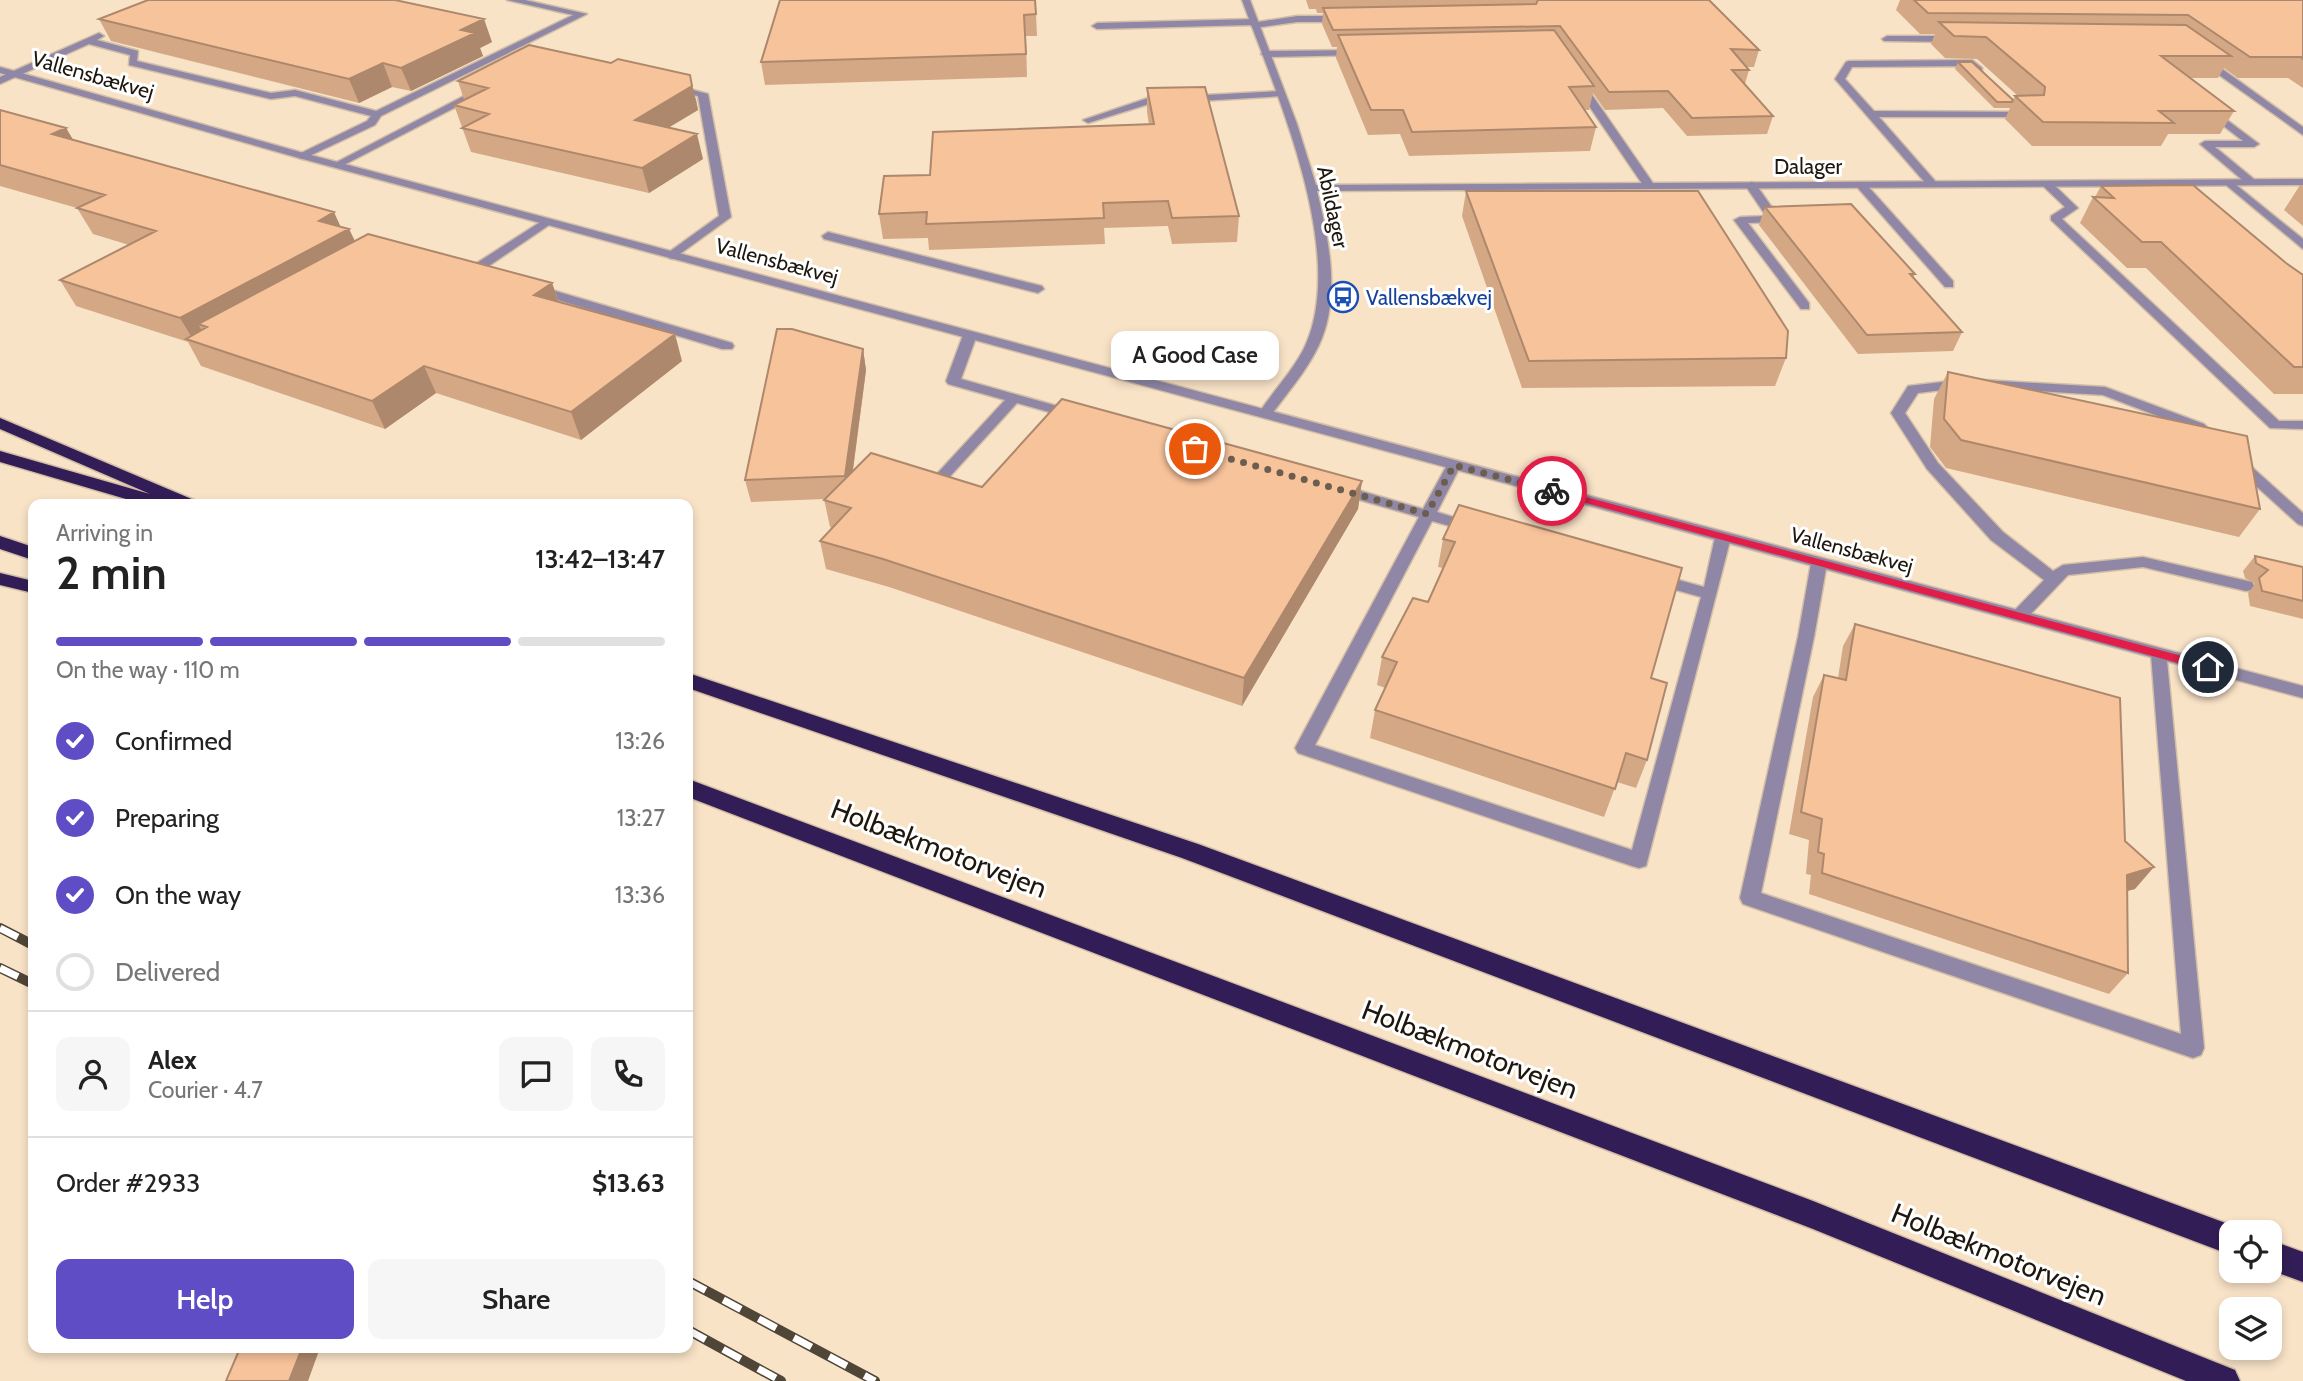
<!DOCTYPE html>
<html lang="en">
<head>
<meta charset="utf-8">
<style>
	body { margin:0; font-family:Cabin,sans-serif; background:#f6f6f6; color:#222; height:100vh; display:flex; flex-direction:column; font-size:26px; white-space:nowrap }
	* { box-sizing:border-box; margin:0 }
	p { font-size:23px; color:#767676 }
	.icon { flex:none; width:38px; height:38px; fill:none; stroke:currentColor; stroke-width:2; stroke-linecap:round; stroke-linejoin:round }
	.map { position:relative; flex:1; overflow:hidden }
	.drawer { position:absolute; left:28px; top:499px; width:665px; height:854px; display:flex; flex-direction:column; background:#fff; border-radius:14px; box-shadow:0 4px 10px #0003 }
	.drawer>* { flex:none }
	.buttons { position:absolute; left:2219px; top:1220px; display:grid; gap:14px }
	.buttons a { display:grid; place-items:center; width:63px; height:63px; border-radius:14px; background:#fff; box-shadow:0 4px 10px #0003; font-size:35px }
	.pin { position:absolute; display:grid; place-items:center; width:60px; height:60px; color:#fff; margin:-30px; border:4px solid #fff; border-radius:50%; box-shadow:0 2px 7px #0007 }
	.courier { position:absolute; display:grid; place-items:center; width:70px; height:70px; margin:-35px; border:5px solid #e11d48; border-radius:50%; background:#fff; color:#222; box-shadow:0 2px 9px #0007 }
	.bubble { position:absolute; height:49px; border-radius:14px; background:#fff; box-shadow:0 4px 10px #0003; font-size:23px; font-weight:600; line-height:49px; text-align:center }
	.head em { font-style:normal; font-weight:600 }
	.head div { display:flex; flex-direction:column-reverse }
	.head { display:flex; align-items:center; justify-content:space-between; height:119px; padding:0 28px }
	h1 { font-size:46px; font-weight:600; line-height:52px }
	.bar { display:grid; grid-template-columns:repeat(4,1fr); gap:10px 7px; align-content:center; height:84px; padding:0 28px }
	.bar i { height:9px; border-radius:5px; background:#e0e0e0 }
	.bar .current { background:#5f4dc5 }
	.bar p { grid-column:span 4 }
	.line { display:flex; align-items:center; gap:18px; padding:0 28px; border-top:2px solid #e0e0e0 }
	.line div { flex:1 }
	.round { display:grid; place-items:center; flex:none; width:74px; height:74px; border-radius:14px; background:#f6f6f6 }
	ol { padding:0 28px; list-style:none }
	li { display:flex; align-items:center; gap:21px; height:77px }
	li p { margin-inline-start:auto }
	li .icon { padding:7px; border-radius:50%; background:#5f4dc5; color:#fff; stroke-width:4 }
	li:last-child { color:#767676 }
	li i { width:38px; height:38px; border:4px solid #e0e0e0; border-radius:50% }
	.primary-button { display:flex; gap:14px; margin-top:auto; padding:14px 28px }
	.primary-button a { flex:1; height:80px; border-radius:14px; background:#5f4dc5; color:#fff; font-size:28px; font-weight:600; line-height:80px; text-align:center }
	.primary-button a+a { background:#f6f6f6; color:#222 }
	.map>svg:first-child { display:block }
</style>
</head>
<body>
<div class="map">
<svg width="2303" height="1381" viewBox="0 0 2303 1381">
	<rect width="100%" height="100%" fill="#f9e3c7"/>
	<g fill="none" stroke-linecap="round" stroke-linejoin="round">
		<g stroke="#d2bea6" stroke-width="3">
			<path id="service" d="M 507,0 L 525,0 L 587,14 L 381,116 L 375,125 L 303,159 L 299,158 L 299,154 L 367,121 L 371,116 L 295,96 L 271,99 L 129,65 L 130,55 L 89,44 L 0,84 L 0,77 L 99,33 L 104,36 L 97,40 L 138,51 L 137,61 L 271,93 L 295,90 L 376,111 L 573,15 Z
				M 1297,16 L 1345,16 L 1350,19 L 1345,22 L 1297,22 L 1255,28 L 1250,25 L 1097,29 L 1092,26 L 1097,23 L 1254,19 L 1258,22 Z
				M 1887,36 L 1954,36 L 1959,39 L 1954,42 L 1884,41 L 1882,39 Z
				M 1364,50 L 1366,52 L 1361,55 L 1266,57 L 1261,54 L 1266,51 Z
				M 2201,58 L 2207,58 L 2303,127 L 2303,135 L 2201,62 Z
				M 1972,60 L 1982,68 L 1982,72 L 1976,72 L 1969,66 L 1852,67 L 1845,79 L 1874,111 L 2032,112 L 2033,114 L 2028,117 L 1879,117 L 1936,182 L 1936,186 L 1928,186 L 1835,79 L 1846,62 L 1849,61 Z
				M 1573,79 L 1581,79 L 1655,186 L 1653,188 L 1645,188 L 1572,81 Z
				M 671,84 L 708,94 L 731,217 L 673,259 L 669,258 L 669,252 L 719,216 L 698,96 L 667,89 L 667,85 Z
				M 485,85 L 490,88 L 489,90 L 340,167 L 331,165 Z
				M 1280,91 L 1284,92 L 1284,96 L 1149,104 L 1088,123 L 1083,120 L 1148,98 Z
				M 2207,105 L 2259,144 L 2254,147 L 2215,147 L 2255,180 L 2255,184 L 2247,184 L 2200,144 L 2205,141 L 2243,141 L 2203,110 L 2202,108 Z
				M 2230,180 L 2303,239 L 2303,249 L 2226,185 L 2226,181 Z
				M 1751,182 L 1755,183 L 1780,219 L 1774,222 L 1748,223 L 1809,303 L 1809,309 L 1801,309 L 1734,220 L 1740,217 L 1766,216 L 1745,185 Z
				M 2043,182 L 2051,182 L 2078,208 L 2062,219 L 2279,421 L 2303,421 L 2303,429 L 2270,428 L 2051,220 L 2051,216 L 2065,207 L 2043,186 Z
				M 1857,183 L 1865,183 L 1953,281 L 1953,287 L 1945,287 L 1857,187 Z
				M 545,219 L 555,221 L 477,274 L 469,274 L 469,268 Z
				M 828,232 L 1042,286 L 1044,289 L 1038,293 L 824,239 L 822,236 Z
				M 535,285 L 732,343 L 734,346 L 732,349 L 722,349 L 531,292 L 529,289 Z
				M 970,331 L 977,335 L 961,379 L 1079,412 L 1081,415 L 1074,419 L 1017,403 L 944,483 L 934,483 L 932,480 L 934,477 L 1005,400 L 948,384 L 946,381 L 963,335 Z
				M 1967,379 L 2105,387 L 2204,424 L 2219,439 L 2217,442 L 2207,442 L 2194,430 L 2103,395 L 1967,387 L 1918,393 L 1905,413 L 1938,463 L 2003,532 L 2053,571 L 2063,565 L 2143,557 L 2252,582 L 2254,586 L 2252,590 L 2246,591 L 2143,567 L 2068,575 L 2025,620 L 2013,620 L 2011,616 L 2013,612 L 2044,580 L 1991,540 L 1927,469 L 1891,413 L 1908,386 Z
				M 2238,458 L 2243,459 L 2303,513 L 2303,526 L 2298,524 L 2233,465 L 2231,462 L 2233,459 Z
				M 1454,461 L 1461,465 L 1437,512 L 1476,524 L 1479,527 L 1471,532 L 1432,521 L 1315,745 L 1632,850 L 1701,597 L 1651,583 L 1649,579 L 1657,574 L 1704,587 L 1715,537 L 1717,533 L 1729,533 L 1731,537 L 1646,866 L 1639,868 L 1632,866 L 1298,753 L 1295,748 L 1419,517 L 1332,492 L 1330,489 L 1337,484 L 1423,509 L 1447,465 Z
				M 1819,558 L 1827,563 L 1814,637 L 1761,893 L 2181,1034 L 2151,654 L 2154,650 L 2166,650 L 2204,1048 L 2201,1055 L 2193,1058 L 1743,904 L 1740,898 L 1798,637 L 1811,563 Z"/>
		</g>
		<g stroke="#d2bea6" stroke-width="3">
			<path id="minor" d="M 1242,0 L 1250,0 L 1297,124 L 1316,185 L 2303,179 L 2303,185 L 1317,191 C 1329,240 1341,298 1319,345 C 1307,371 1286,394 1270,417 L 1265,418 L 1258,414 C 1273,391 1295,369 1306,344 C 1347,249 1275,91 1242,0 Z"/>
		</g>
		<g stroke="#d2bea6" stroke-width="3">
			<path id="tertiary" d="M 0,67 L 307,154 L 2303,686 L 2303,698 L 299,158 L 0,73 Z"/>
		</g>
		<g stroke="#d2bea6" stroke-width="3">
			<path id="motorway" d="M 0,418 L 194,500 L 197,504 L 172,504 L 164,500 L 164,504 L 143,504 L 0,462 L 0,451 L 150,494 L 0,429 Z
				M 0,536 L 33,547 L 33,560 L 0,549 Z
				M 0,573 L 33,581 L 33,593 L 0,585 Z
				M 688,673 L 1198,844 L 2231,1225 L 2242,1232 L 2231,1232 L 2231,1255 L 1182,858 L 688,688 Z
				M 688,779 L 1813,1201 L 2235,1370 L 2240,1381 L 2186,1381 L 1813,1229 L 688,797 Z
				M 2270,1240 L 2303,1252 L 2303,1282 L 2270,1270 Z"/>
		</g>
		<use href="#service" fill="#8f87a5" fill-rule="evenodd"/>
		<use href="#minor" fill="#8f87a5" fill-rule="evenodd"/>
		<use href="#tertiary" fill="#8f87a5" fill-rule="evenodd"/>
		<use href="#motorway" fill="#331d56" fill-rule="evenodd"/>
		<g stroke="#504638" stroke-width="10">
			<path id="rail" d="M 0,928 L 33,945
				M 0,968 L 33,984
				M 688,1281 L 875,1381
				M 688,1330 L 781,1381"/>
		</g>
		<use href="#rail" stroke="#fff" stroke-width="7" stroke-dasharray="20" stroke-linecap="butt"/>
	</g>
	<path fill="#d4a885" d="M 780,0 L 1036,14 L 1037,36 L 1026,36 L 1027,77 L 765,85 L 761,62 Z
		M 1306,0 L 1709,0 L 1759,50 L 1754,67 L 1747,67 L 1749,70 L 1745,84 L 1773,116 L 1767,134 L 1687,136 L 1663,108 L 1605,110 L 1593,93 L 1589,110 L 1585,110 L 1596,127 L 1590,151 L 1409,156 L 1400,134 L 1368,135 L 1336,58 L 1337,47 L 1332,47 L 1322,24 L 1323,13 L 1317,13 L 1316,9 L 1309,9 Z
		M 1900,0 L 2303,0 L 2303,88 L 2288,78 L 2238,78 L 2224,68 L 2218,78 L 2191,78 L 2234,111 L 2220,134 L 2168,134 L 2161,146 L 2032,146 L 2005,119 L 2010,108 L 1994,108 L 1955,69 L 1958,62 L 2013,100 L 2015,96 L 2018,96 L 1977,59 L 1945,58 L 1931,44 L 1935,34 L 1920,34 L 1896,10 Z
		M 99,19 L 492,42 L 480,48 L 483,56 L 411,91 L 392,87 L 359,103 L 111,41 Z
		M 458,81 L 696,98 L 698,110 L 668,128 L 703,159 L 649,193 L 471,152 L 454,105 L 464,100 Z
		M 1147,88 L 1239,216 L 1237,242 L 1172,244 L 1168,226 L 1104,228 L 1105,244 L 929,250 L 928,238 L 883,239 L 879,214 L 930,175 L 1149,125 L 1147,112 Z
		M 0,110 L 66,128 L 73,140 L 349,229 L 355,241 L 552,283 L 559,302 L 682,361 L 581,440 L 436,393 L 385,429 L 201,366 L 188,342 L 76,306 L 60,280 L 129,245 L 93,234 L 77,208 L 0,186 Z
		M 2300,185 L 2303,185 L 2303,226 L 2284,210 Z
		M 2101,186 L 2286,263 L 2302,274 L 2303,273 L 2303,394 L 2274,394 L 2146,268 L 2127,268 L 2080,223 L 2093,197 L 2095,197 Z
		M 1466,191 L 1786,358 L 1775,386 L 1522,388 L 1462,216 Z
		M 1765,207 L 1915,274 L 1913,278 L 1962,332 L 1953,351 L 1858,354 L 1759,225 Z
		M 863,349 L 866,370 L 853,471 L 982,487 L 1362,481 L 1358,509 L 1242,706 L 889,587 L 826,569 L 820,541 L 832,528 L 830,527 L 824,499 L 751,502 L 745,480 Z
		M 1948,372 L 2260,509 L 2239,537 L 1946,468 L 1930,447 L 1934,399 Z
		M 1459,505 L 1651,678 L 1647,760 L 1636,788 L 1617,782 L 1604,817 L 1370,738 L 1375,710 L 1385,688 L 1377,685 L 1382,657 L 1428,602 L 1443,568 L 1438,567 L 1443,539 Z
		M 2255,556 L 2303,567 L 2303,619 L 2250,606 L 2248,593 L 2255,584 L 2245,578 L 2243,571 Z
		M 1855,624 L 2125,841 L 2135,889 L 2127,891 L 2128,973 L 2109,994 L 1809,894 L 1811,875 L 1806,874 L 1809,840 L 1789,834 L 1813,697 L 1824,675 L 1838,678 L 1843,646 Z"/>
	<path fill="#ad886c" d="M 484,19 L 492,42 L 480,48 L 483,56 L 411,91 L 401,68 L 461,30 Z
		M 383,63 L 392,87 L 359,103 L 349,79 Z
		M 690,75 L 698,110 L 641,144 L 635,120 Z
		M 66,128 L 81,153 L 52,134 Z
		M 697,134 L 703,159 L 649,193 L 642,168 Z
		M 334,212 L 343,232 L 349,229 L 361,254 L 207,327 L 198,324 L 207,339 L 194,341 L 180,318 L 319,221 Z
		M 552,283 L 561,309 L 534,295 Z
		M 675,334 L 682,361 L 581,440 L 571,412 Z
		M 863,349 L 866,370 L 849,498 L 845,476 Z
		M 424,366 L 436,393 L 385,429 L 372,401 Z
		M 1362,481 L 1358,509 L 1242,706 L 1244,678 Z
		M 2154,867 L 2135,889 L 2108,896 L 2127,875 Z
		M 302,1348 L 320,1348 L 308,1381 L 289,1381 Z"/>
	<path fill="#f7c39b" stroke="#ad886c" stroke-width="2" d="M 148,0 L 395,0 L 484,19 L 461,30 L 475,33 L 401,68 L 383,63 L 349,79 L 99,19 Z
		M 780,0 L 1035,0 L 1036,14 L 1024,15 L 1026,54 L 761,62 Z
		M 1538,0 L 1709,0 L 1759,50 L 1731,49 L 1749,70 L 1732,70 L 1773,116 L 1692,118 L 1668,91 L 1609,92 L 1560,26 L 1333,30 L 1323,8 L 1536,4 Z
		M 1914,0 L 2303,0 L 2303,59 L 2301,57 L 2250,57 L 2188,15 L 1928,13 Z
		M 1939,22 L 2186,25 L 2231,56 L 2161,56 L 2234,111 L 2159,111 L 2174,123 L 2043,122 L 2015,96 L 2044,95 L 2045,87 L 1986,37 L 1954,36 Z
		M 1554,30 L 1594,86 L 1569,87 L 1596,127 L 1412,132 L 1403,110 L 1371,110 L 1338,35 Z
		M 529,45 L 611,63 L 618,59 L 690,75 L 692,86 L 635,120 L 697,134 L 642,168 L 462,128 L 489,114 L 454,105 L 488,88 L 458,81 Z
		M 1958,62 L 1972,62 L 2013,100 L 2012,102 L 1997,102 Z
		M 1205,87 L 1239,216 L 1172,218 L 1168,201 L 1103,203 L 1104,218 L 926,224 L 927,212 L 879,214 L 884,176 L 930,175 L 933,132 L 1154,124 L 1147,88 Z
		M 0,110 L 66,128 L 52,134 L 334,212 L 319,221 L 349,229 L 180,318 L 60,280 L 156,231 L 77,208 L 105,195 L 0,165 Z
		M 2193,185 L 2286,263 L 2303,275 L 2303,367 L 2294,367 L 2161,242 L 2142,242 L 2093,197 L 2114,198 L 2101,186 Z
		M 1466,191 L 1698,191 L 1788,331 L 1786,358 L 1529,361 Z
		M 1851,204 L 1915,274 L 1910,274 L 1962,332 L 1867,335 L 1765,207 Z
		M 368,234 L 552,283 L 534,295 L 675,334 L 571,412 L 424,366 L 372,401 L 186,339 L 207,327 L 198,324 Z
		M 777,329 L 792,329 L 863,349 L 845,476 L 745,480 Z
		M 1948,372 L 2247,436 L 2260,509 L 1961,440 L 1944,419 Z
		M 1062,399 L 1362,481 L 1244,678 L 883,559 L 820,541 L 851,508 L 824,500 L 871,453 L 982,487 Z
		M 1459,505 L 1682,568 L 1651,678 L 1667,683 L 1647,760 L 1626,753 L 1615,789 L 1375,710 L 1397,662 L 1382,657 L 1413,598 L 1428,602 L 1455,542 L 1443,539 Z
		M 2255,556 L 2303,567 L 2303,601 L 2262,591 L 2259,578 L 2268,570 L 2256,563 Z
		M 1855,624 L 2120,698 L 2125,841 L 2154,867 L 2127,875 L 2128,973 L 1822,873 L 1824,854 L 1818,852 L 1822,819 L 1801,812 L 1824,675 L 1846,680 Z
		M 240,1348 L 302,1348 L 289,1381 L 226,1381 Z"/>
	<path fill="#e11d48" d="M 1552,488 L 2208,663 L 2213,667 L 2208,671 L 1549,493 L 1549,489 Z"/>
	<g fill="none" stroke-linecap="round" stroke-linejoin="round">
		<path stroke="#6b5e4e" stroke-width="7" stroke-dasharray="0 12.6" d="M 1195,449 L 1427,514 L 1454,465 L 1552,491"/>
	</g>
	<defs>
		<g id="bus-ring" transform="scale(1.575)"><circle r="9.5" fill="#fff" stroke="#1a4fb4" stroke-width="1.5"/><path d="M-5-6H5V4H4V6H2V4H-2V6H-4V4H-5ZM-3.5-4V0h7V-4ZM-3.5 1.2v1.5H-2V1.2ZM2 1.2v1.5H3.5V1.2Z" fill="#1a4fb4"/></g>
	</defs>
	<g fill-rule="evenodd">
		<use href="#bus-ring" x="1343" y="297"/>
	</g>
	<g text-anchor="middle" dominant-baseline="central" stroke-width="6" stroke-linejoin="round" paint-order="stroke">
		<g font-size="21" fill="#1e170d" stroke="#fff">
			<text transform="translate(93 75) rotate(16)">Vallensbækvej</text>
			<text x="1808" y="166">Dalager</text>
			<text transform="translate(1333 207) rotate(78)">Abildager</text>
			<text transform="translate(777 261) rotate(15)">Vallensbækvej</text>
			<text transform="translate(1852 550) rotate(15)">Vallensbækvej</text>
		</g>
		<g font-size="21" fill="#164399" stroke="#fff" text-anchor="start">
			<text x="1366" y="297">Vallensbækvej</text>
		</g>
		<g font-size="28" fill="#1e170d" stroke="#fff">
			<text transform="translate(939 848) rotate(21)">Holbækmotorvejen</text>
			<text transform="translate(1470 1049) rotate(21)">Holbækmotorvejen</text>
			<text transform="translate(1999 1254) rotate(22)">Holbækmotorvejen</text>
		</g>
	</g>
</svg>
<div class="buttons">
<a><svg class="icon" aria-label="locate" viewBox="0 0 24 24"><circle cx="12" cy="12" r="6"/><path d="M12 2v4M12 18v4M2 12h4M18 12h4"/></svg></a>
<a><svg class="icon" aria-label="layers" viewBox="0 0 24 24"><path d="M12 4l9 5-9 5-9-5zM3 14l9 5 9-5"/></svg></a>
</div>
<div class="pin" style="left:1195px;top:449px;background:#ea580c"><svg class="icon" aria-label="bag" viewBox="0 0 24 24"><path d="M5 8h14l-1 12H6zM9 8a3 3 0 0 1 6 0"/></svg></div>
<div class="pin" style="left:2208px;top:667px;background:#1f2937"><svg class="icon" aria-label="home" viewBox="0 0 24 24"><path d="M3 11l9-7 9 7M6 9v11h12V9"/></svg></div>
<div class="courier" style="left:1552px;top:491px"><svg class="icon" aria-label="bike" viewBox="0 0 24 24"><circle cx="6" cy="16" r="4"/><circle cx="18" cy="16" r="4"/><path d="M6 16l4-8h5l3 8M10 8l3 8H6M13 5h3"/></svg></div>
<div class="bubble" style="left:1111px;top:331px;width:168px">A Good Case</div>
<section class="drawer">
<div class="head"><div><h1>2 min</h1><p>Arriving in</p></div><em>13:42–13:47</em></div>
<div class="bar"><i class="current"></i><i class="current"></i><i class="current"></i><i></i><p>On the way · 110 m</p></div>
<ol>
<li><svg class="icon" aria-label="check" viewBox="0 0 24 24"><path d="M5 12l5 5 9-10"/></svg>Confirmed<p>13:26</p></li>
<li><svg class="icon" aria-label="check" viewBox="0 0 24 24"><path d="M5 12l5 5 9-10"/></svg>Preparing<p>13:27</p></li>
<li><svg class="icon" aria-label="check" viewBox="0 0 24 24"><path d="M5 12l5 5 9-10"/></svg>On the way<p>13:36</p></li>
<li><i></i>Delivered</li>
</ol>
<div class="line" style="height:126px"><a class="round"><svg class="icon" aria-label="person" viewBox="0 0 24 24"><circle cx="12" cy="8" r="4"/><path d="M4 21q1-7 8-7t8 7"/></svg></a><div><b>Alex</b><p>Courier · 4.7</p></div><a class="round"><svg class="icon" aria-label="chat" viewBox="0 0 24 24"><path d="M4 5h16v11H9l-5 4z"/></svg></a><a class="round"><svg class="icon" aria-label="phone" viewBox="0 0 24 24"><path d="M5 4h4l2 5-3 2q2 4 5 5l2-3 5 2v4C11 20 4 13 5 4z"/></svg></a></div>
<div class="line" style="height:91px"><div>Order #2933</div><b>$13.63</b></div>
<div class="primary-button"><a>Help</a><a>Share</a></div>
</section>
</div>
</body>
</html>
